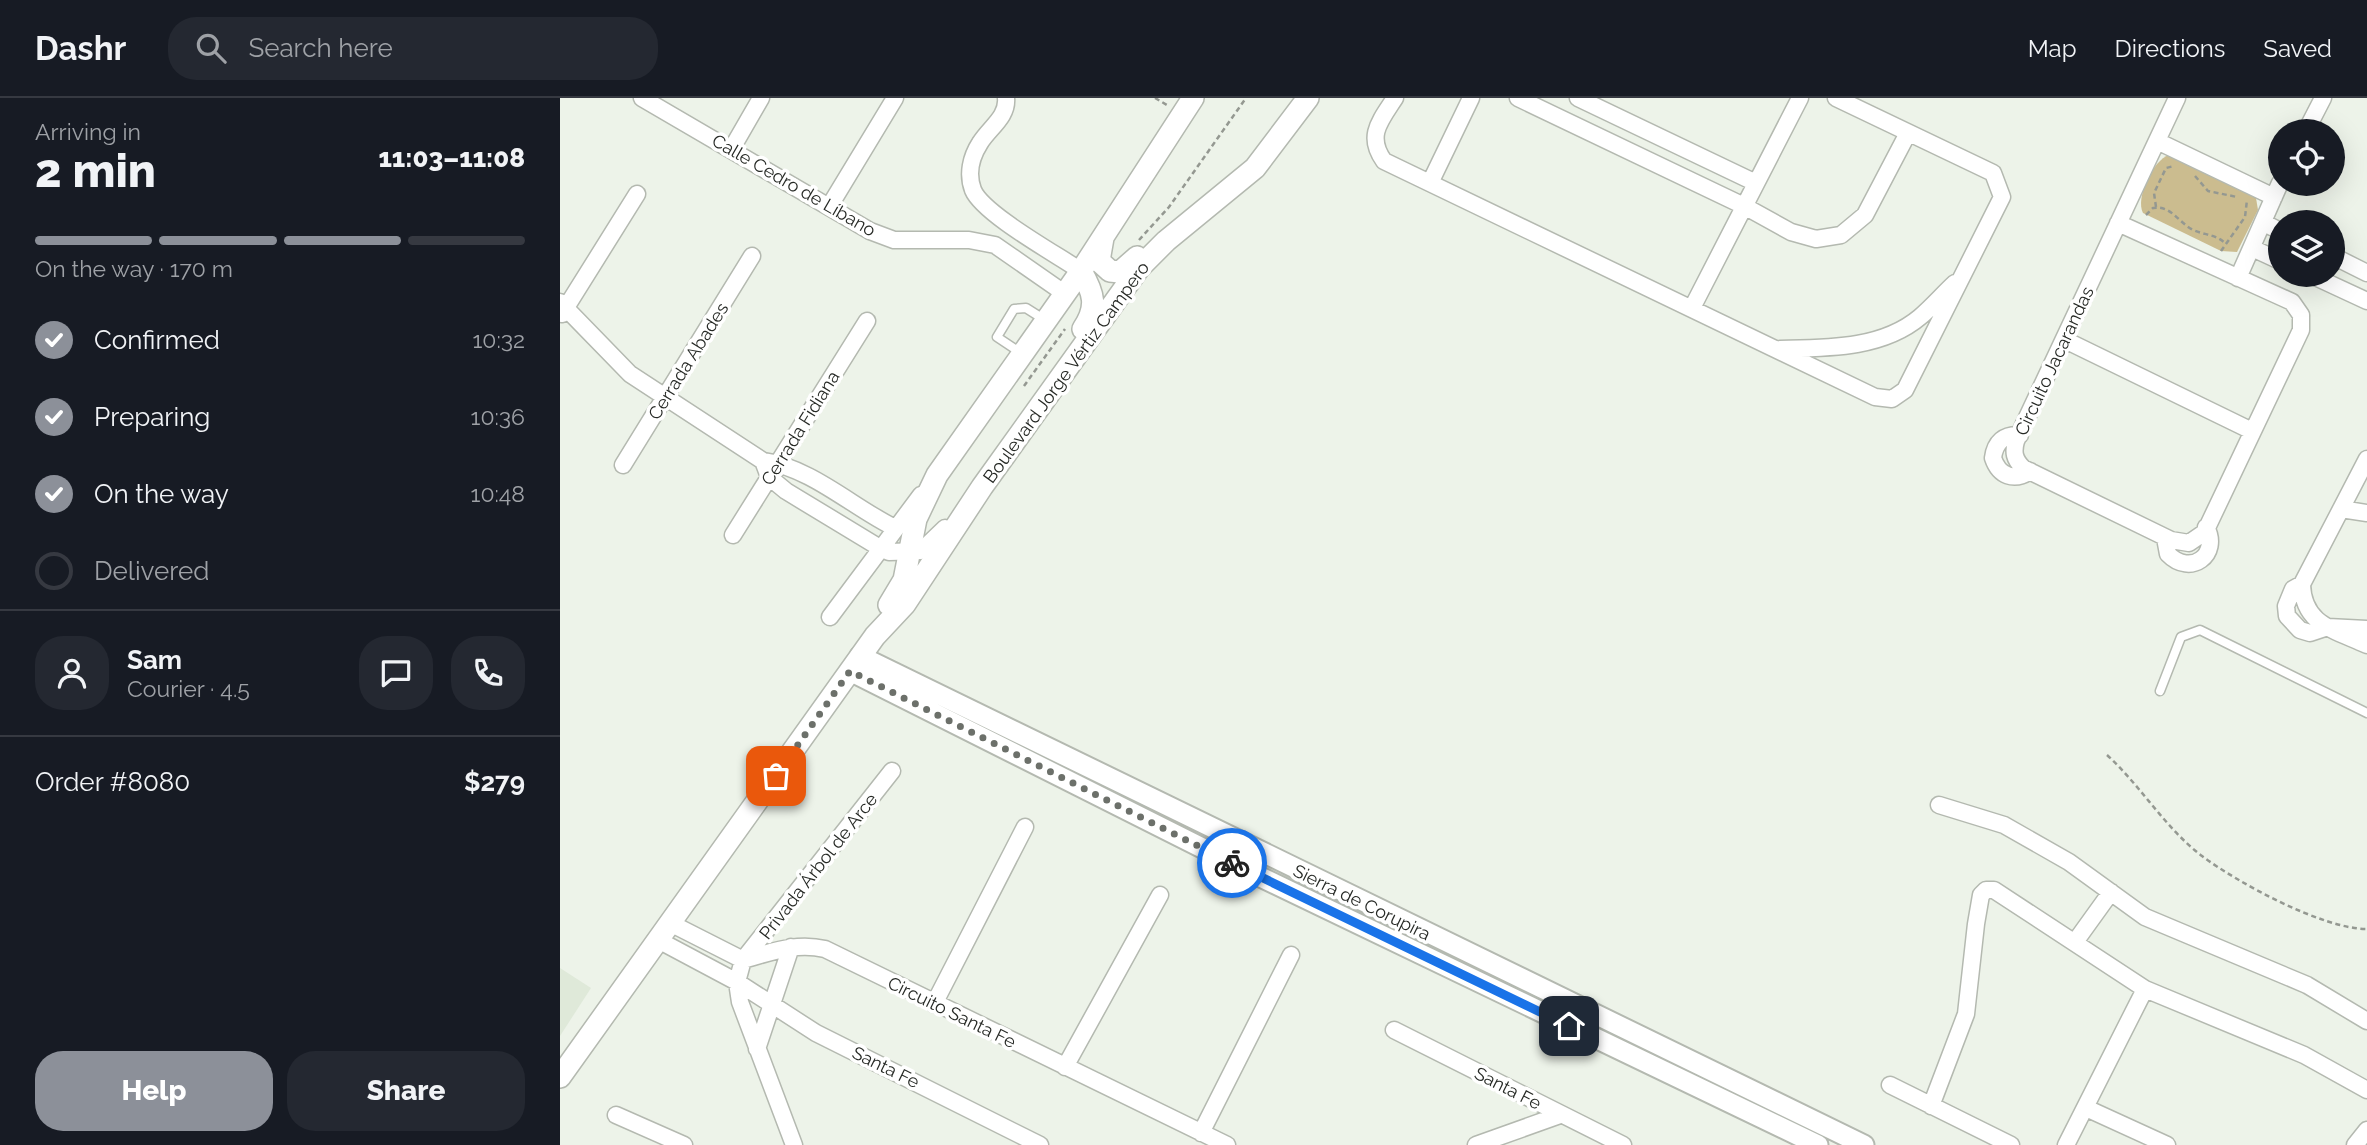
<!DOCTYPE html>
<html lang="en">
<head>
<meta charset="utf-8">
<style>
	body { margin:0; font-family:Raleway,sans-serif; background:#242831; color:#f1f3f6; height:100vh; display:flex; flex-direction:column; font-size:26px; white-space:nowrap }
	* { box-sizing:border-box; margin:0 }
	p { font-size:23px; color:#9ea1a6 }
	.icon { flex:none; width:38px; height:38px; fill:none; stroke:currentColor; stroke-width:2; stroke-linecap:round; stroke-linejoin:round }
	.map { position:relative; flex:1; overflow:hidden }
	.drawer { display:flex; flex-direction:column; background:#171b24; width:560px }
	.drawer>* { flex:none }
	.buttons { position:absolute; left:1708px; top:21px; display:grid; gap:14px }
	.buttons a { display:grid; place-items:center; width:77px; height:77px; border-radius:50%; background:#171b24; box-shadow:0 7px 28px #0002; font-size:35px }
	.pin { position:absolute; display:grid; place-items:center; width:60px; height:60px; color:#fff; margin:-30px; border-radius:14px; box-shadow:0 4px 10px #0006 }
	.courier { position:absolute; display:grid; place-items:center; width:70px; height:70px; margin:-35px; border:5px solid #1a73e8; border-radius:50%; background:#fff; color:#222; box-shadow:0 2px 9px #0007 }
	.headline em { font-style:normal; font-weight:800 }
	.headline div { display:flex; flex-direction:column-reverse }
	.headline { display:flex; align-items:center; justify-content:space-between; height:119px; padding:0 35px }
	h1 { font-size:46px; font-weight:800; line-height:52px }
	.bar { display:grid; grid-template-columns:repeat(4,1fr); gap:10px 7px; align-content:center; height:84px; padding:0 35px }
	.bar i { height:9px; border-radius:5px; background:#363941 }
	.bar .selected { background:#8c9099 }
	.bar p { grid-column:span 4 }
	.line { display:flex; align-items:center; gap:18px; padding:0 35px; border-top:2px solid #363941 }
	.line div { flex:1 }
	.round { display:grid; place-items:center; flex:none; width:74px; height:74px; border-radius:28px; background:#242831 }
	ol { padding:0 35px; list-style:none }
	li { display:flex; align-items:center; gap:21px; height:77px }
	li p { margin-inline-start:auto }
	li .icon { padding:7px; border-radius:50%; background:#8c9099; color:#fff; stroke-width:4 }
	li:last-child { color:#9ea1a6 }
	li i { width:38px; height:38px; border:4px solid #363941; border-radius:50% }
	.primary-button { display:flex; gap:14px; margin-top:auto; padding:14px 35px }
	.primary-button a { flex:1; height:80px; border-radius:28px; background:#8c9099; color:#fff; font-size:28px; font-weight:800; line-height:80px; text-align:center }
	.primary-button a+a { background:#242831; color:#f1f3f6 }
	header { display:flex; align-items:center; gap:42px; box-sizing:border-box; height:98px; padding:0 35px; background:#171b24; border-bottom:2px solid #363941 }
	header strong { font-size:33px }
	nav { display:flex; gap:38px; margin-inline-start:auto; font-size:24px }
	.search { width:490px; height:63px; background:#242831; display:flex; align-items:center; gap:18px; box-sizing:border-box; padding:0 24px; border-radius:28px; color:#9ea1a6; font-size:26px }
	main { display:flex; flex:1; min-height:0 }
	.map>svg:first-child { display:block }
</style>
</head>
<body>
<header>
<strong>Dashr</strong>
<div class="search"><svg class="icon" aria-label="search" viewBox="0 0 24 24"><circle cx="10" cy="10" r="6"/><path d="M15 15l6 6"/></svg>Search here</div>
<nav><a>Map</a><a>Directions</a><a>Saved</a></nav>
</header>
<main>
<section class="drawer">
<div class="headline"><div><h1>2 min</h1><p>Arriving in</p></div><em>11:03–11:08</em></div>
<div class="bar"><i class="selected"></i><i class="selected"></i><i class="selected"></i><i></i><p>On the way · 170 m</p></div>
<ol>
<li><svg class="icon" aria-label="check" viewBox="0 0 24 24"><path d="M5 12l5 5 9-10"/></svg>Confirmed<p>10:32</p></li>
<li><svg class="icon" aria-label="check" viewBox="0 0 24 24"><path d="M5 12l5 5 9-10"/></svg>Preparing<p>10:36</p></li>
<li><svg class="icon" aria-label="check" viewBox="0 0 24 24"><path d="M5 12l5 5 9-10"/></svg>On the way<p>10:48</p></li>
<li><i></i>Delivered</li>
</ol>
<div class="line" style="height:126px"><a class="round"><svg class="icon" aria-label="person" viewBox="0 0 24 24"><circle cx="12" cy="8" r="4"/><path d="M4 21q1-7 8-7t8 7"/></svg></a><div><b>Sam</b><p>Courier · 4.5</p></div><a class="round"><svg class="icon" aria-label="chat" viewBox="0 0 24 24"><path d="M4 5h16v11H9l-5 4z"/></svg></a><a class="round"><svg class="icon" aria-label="phone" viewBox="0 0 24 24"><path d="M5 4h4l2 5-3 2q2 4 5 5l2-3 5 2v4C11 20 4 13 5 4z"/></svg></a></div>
<div class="line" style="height:91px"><div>Order #8080</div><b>$279</b></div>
<div class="primary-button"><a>Help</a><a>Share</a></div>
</section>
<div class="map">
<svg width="1807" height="1047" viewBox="0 0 1807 1047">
	<rect width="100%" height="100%" fill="#edf3e9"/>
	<path fill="#dfe9d9" d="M 0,870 L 31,890 L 0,938 Z"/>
	<path fill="#cbbc8f" d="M 1609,57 L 1696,100 L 1698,112 L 1677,154 L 1661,153 L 1583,115 C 1575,100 1593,62 1609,57 Z"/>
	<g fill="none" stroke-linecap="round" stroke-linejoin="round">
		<g stroke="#b4b9b0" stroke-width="11">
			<path id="service" d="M 461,255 L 437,239 L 454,211 L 466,210 L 485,222
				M 1600,593 L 1621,539 L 1640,532 L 1807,615"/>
		</g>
		<g stroke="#b4b9b0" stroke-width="19">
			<path id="minor" d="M 82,0 L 310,133 L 334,142 L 409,142 L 435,147 L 504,195
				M 446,0 C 448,19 429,30 420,45 C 411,59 407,76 413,92 C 423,116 496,156 521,173
				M 835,0 C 820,23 806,38 824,63 L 1315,299 L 1332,301 L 1345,292 L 1442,99 L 1433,75 L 1276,0
				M 958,0 L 1184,108 L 1231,134 L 1256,141 L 1281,137 L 1305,117 L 1348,35
				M 1018,0 L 1196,85
				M 1746,33 L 1763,0
				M 1597,43 L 1714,99
				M 171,52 L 201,0
				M 870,85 L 911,0
				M 269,109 L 335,0
				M 1558,125 L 1732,204 L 1741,217 L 1741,232 L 1645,434 L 1629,445 L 1611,442 L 1463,370 C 1454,361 1453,354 1456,343 L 1617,0
				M 1704,125 L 1720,133
				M 1692,150 L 1720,163
				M 1773,158 L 1807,175
				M 1751,177 L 1807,203
				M 1678,180 L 1720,85
				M 0,204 L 70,276 L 203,363 C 252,370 292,409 335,430
				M 1132,210 L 1240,0
				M 2,216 L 77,96
				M 1505,242 L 1692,333
				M 1220,251 C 1267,250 1322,251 1360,219 C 1372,209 1383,196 1395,185
				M 1460,337 C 1444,336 1435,344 1433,360 C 1439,378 1454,384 1470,373
				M 1807,361 L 1742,486 C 1743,527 1775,532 1807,547
				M 203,363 L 209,379 L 226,393 L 320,450 L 329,454 L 361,453 L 385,430
				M 63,367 L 192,158
				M 1781,411 L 1807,415
				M 173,437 L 307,223
				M 1605,440 L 1608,456 C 1630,479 1661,457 1646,429
				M 1742,486 L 1733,491 L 1726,508 L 1727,518 L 1740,532 L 1750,535 L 1768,529 L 1807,531
				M 270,519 L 361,397
				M 1379,707 L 1444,727 L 1509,764 L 1585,819 L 1747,887 L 1807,923
				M 112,826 L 183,862 C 212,854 236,844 265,851 L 667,1047
				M 100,843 L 177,884 L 256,935 L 480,1047
				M 1515,844 L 1551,794
				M 374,906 L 465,729
				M 834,932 L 1063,1047
				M 197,951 L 231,849
				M 505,969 L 600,797
				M 1330,987 L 1451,1047
				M 1371,1008 L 1406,916 L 1416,826 L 1421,797 L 1426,792 L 1434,792 L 1585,891 L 1744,957 L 1807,992
				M 1526,1010 L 1607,1047
				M 56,1017 L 124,1047
				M 641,1035 L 731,857
				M 234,1047 L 180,904 L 177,884 L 183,862 L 332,673
				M 916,1047 L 1000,1017
				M 1506,1047 L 1585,891
				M 1795,1047 L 1807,1032"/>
		</g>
		<g stroke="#b4b9b0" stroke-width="23">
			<path id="tertiary" d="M 300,558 L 1304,1047
				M 290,573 L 686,772 L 1258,1047"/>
		</g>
		<g stroke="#b4b9b0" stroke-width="24">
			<path id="secondary" d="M 543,140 L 539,163 L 550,173 L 560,174 L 577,159
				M 521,173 C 534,195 538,209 523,231
				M 329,507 L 344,482 L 356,421 L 377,377 L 521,173 L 633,0
				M 0,979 L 315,538 L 345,506 L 422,389 L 579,170 L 606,143 L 695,70 L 748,0"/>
		</g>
		<path stroke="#949891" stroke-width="2.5" stroke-dasharray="5 3.5" stroke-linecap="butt" d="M 595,0 L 607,7
			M 1635,78 L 1648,93 L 1677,99
			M 1596,109 L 1594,95 L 1606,70 L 1614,68
			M 1586,117 L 1593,110 C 1611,107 1618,124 1633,132 C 1644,137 1655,136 1665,145
			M 579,142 L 609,109 L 686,0
			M 1661,153 L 1685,119 L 1687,102
			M 464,288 L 505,231
			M 1547,657 C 1581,688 1605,730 1642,758 C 1678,785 1763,831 1807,831"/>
		<use href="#service" stroke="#fff" stroke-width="8"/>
		<use href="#minor" stroke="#fff" stroke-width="16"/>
		<use href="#tertiary" stroke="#fff" stroke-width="19"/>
		<use href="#secondary" stroke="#fff" stroke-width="21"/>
	</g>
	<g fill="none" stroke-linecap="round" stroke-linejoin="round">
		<path stroke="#6c706a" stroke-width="7" stroke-dasharray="0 12.6" d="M 216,678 L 290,573 L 672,765"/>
		<path stroke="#1a73e8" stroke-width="9" d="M 672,765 L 1009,928"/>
	</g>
	<g text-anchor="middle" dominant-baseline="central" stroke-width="7" stroke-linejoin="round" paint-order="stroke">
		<g font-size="18" fill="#262925" stroke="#fff">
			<text transform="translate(234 87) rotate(30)">Calle Cedro de Líbano</text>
			<text transform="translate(128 263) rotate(-58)">Cerrada Abades</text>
			<text transform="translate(1494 263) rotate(-65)">Circuito Jacarandas</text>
			<text transform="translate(506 274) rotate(-54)">Boulevard Jorge Vértiz Campero</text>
			<text transform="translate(240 330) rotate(-58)">Cerrada Fidiana</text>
			<text transform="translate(258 768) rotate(-52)">Privada Árbol de Arce</text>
			<text transform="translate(802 804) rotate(26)">Sierra de Corupira</text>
			<text transform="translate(392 914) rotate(26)">Circuito Santa Fe</text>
			<text transform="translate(326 969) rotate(26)">Santa Fe</text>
			<text transform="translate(948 990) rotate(27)">Santa Fe</text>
		</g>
	</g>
</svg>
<div class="buttons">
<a><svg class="icon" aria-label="locate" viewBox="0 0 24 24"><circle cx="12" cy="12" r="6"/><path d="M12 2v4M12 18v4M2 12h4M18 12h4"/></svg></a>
<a><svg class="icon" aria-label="layers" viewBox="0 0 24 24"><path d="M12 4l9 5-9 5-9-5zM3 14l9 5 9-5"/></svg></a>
</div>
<div class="pin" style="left:216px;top:678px;background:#ea580c"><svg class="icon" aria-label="bag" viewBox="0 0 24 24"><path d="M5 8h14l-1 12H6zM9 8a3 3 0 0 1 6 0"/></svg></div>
<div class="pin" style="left:1009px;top:928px;background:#1f2937"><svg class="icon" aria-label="home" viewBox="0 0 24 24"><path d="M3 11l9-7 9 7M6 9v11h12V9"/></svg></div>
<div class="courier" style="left:672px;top:765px"><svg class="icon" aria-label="bike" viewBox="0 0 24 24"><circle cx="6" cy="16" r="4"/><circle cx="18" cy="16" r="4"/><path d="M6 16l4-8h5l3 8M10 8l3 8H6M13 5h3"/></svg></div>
</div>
</main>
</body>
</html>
